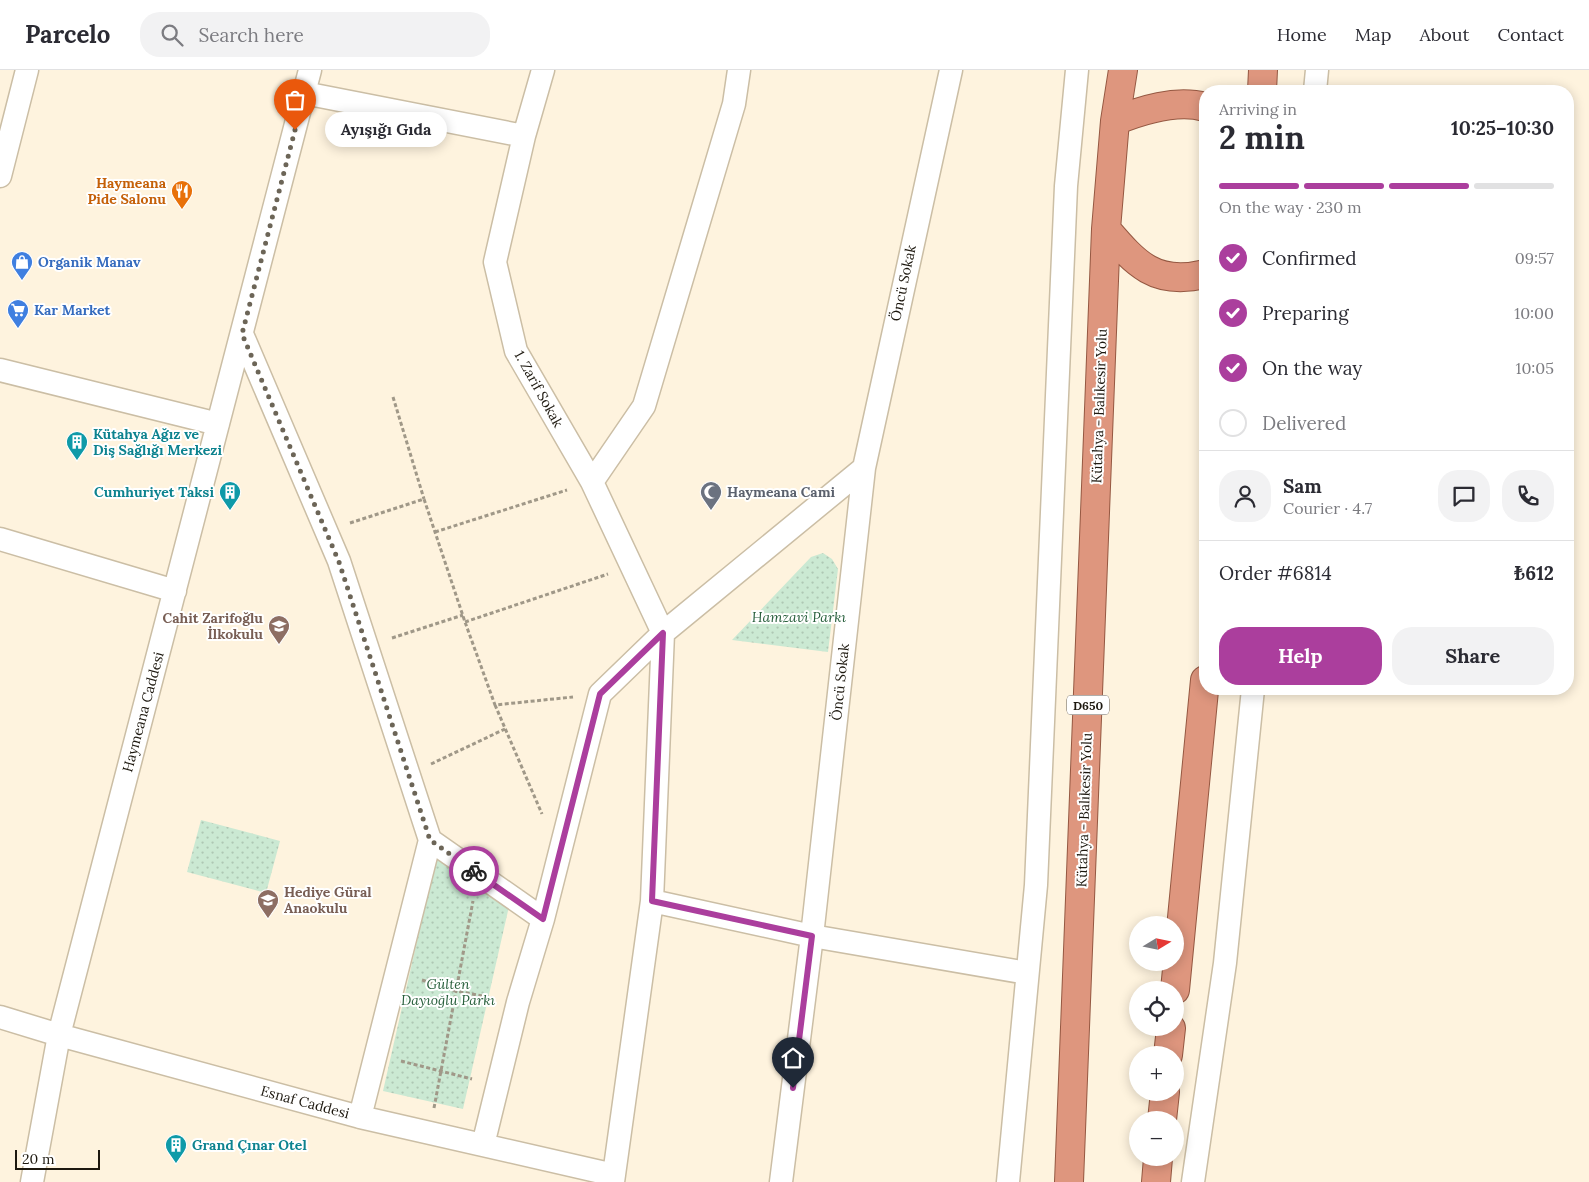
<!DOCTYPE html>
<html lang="en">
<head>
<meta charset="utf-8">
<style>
	body { margin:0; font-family:Lora,serif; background:#f2f2f3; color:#2b2b33; height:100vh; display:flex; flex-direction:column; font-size:19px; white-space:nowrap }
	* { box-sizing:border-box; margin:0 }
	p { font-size:16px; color:#7c7c81 }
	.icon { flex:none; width:28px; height:28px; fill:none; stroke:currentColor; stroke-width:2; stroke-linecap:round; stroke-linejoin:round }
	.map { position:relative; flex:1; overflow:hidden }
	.side { position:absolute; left:1199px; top:15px; width:375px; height:610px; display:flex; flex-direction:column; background:#fff; border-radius:20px; box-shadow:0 2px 12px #0003 }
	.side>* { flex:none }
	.needle { width:32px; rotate:80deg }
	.controls { position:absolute; left:1129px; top:846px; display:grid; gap:10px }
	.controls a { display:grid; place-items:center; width:55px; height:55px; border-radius:50%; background:#fff; box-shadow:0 2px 12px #0003; font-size:25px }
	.scale { position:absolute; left:15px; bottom:12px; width:85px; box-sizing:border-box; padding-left:5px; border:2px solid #1d180f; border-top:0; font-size:14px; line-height:18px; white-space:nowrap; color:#1d180f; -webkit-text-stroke:4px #fff; paint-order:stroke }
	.pin { position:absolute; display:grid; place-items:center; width:42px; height:42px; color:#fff; margin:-51px -21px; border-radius:50% 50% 50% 0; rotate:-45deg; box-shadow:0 0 5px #0007 }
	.pin .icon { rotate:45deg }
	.courier { position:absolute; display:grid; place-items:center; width:50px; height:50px; margin:-25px; border:4px solid #ab3e9d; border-radius:50%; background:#fff; color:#222; box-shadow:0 1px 6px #0007 }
	.bubble { position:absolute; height:35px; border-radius:18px; background:#fff; box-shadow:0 2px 12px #0003; font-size:16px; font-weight:700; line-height:35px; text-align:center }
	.headline em { font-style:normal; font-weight:700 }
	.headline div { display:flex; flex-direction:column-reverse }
	.headline { display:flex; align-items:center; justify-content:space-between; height:85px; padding:0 20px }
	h1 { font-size:32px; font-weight:700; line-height:38px }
	.bar { display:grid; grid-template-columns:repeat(4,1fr); gap:8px 5px; align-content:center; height:60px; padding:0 20px }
	.bar i { height:6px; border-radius:4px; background:#e1e1e2 }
	.bar .current { background:#ab3e9d }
	.bar p { grid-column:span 4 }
	.line { display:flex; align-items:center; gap:12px; padding:0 20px; border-top:1px solid #e1e1e2 }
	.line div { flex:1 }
	.round { display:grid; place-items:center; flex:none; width:52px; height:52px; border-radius:20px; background:#f2f2f3 }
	ol { padding:0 20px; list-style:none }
	li { display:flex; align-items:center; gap:15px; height:55px }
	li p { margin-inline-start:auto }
	li .icon { padding:5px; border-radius:50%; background:#ab3e9d; color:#fff; stroke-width:4 }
	li:last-child { color:#7c7c81 }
	li i { width:28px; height:28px; border:2px solid #e1e1e2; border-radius:50% }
	.cta { display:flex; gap:10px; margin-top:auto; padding:10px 20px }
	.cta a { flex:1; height:58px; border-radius:20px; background:#ab3e9d; color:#fff; font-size:20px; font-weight:700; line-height:58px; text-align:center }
	.cta a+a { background:#f2f2f3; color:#2b2b33 }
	header { display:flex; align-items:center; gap:30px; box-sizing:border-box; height:70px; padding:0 25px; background:#fff; border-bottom:1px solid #e1e1e2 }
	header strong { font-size:24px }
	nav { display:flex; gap:28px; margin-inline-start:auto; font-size:18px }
	.search { width:350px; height:45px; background:#f2f2f3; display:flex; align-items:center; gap:12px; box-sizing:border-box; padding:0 18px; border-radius:20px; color:#7c7c81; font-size:19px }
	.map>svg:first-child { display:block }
</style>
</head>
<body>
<header>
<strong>Parcelo</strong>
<div class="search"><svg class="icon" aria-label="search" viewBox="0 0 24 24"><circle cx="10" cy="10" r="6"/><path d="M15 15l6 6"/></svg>Search here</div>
<nav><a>Home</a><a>Map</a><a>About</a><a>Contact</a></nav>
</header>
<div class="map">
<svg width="1589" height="1112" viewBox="0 0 1589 1112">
	<defs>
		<pattern id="park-dots" width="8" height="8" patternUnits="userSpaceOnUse" patternTransform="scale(1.25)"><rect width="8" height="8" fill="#cbe9d3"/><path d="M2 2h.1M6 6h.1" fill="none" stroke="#aec7b4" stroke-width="1.8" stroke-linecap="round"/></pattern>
	</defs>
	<rect width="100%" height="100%" fill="#fef3de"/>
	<path fill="url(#park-dots)" d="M 823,483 L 832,489 L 838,499 L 828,582 L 732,570 L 811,487 Z
		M 201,750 L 280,771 L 266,823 L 187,802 Z
		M 437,783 L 510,832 L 463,1039 L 383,1021 Z"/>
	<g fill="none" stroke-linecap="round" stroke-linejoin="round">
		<g stroke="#cbbea5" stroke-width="25">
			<path id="minor" d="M 543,0 L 524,66 L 495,192 L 516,281 L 592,412 L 663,563 L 652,831 L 613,1112
				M 1315,21 L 1317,0
				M 304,23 L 524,66
				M 0,106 L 27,0
				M 242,264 L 339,491 L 430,770 L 360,1047
				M 0,300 L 218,354
				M 592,412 L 644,336 L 734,34 L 739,0
				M 0,469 L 175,521
				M 430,770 L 543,849
				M 652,831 L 812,866 L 1027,903
				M 0,947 L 59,965 L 360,1047 L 614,1105
				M 483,1075 L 518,932 L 543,849 L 600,624 L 663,563 L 864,398
				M 32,1112 L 59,965 L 310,0
				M 781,1112 L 812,866 L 864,398 L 951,0
				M 1008,1112 L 1036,815 L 1066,116 L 1077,0
				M 1193,1112 L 1225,893 L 1253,619"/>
		</g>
		<g stroke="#955842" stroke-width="30">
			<path id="trunk" d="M 1262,21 L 1263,0
				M 1115,51 C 1142,40 1176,29 1205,37
				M 1106,159 C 1136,194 1155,216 1205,204
				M 1175,920 L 1205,610
				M 1168,985 L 1171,958
				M 1162,1050 L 1165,1022
				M 1069,1112 L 1106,159 L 1115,51 L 1123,0
				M 1156,1112 L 1158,1088"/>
		</g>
		<path stroke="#a09888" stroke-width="3" stroke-dasharray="4 2.5" stroke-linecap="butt" d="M 393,327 L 424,429
			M 350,453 L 424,429 L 465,552 L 495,635 L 573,627
			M 435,462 L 567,420
			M 465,552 L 608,504
			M 392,568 L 463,545
			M 495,635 L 542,744
			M 431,694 L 505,659
			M 422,910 L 456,921 L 493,928
			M 401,991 L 472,1009
			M 434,1038 L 473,831"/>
		<use href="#minor" stroke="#fff" stroke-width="22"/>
		<use href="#trunk" stroke="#de967e" stroke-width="28"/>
	</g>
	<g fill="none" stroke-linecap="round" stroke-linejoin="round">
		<path stroke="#6c6557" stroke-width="5" stroke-dasharray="0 9" d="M 295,60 L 242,264 L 339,492 L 430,770 L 474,801"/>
		<path stroke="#ab3e9d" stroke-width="6" d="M 474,801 L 543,849 L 600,624 L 663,563 L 652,831 L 812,866 L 793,1018"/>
	</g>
	<defs>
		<g id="restaurant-pin" transform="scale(1.125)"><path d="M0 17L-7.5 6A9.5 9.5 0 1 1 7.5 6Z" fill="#e8710a" stroke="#fff"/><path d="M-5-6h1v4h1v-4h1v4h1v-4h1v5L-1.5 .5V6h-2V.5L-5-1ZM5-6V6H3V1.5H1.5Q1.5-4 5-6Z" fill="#fff"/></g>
		<g id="shop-pin" transform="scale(1.125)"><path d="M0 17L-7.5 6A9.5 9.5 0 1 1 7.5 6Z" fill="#3f7fe0" stroke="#fff"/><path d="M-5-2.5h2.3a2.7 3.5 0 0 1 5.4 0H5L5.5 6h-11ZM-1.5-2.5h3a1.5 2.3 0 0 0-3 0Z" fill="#fff"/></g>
		<g id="supermarket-pin" transform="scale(1.125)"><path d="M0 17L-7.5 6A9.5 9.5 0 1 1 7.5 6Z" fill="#3f7fe0" stroke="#fff"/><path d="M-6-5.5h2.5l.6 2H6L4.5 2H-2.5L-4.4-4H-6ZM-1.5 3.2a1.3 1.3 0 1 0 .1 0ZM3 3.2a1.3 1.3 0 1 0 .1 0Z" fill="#fff"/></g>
		<g id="building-pin" transform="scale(1.125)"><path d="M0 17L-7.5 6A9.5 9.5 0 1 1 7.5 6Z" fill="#0f9aa8" stroke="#fff"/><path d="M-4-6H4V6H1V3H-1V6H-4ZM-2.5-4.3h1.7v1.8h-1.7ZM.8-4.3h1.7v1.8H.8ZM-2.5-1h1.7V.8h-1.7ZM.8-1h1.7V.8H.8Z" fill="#fff"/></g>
		<g id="mosque-pin" transform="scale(1.125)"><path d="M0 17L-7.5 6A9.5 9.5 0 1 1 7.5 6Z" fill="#6b7280" stroke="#fff"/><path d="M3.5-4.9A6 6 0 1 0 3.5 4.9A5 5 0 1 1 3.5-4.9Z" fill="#fff"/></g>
		<g id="school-pin" transform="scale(1.125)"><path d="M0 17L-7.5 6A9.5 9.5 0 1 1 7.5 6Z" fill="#8d6e63" stroke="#fff"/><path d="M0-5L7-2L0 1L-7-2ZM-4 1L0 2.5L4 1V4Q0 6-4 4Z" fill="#fff"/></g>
	</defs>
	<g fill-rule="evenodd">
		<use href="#restaurant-pin" x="182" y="121"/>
		<use href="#shop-pin" x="22" y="192"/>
		<use href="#supermarket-pin" x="18" y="240"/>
		<use href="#building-pin" x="77" y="372"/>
		<use href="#building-pin" x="230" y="422"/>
		<use href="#mosque-pin" x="711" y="422"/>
		<use href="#school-pin" x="279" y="556"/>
		<use href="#school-pin" x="268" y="830"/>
		<use href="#building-pin" x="176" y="1075"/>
	</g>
	<g text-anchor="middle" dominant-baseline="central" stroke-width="4" stroke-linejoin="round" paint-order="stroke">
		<rect fill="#fff" stroke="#615d57" stroke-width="1" x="1067" y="625.5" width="42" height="19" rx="4"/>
		<g font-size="12" font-weight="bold" fill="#1d180f">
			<text x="1088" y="635">D650</text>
		</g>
		<g font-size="14" font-weight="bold" fill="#c56008" stroke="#fff" text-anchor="end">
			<text x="166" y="113">Haymeana<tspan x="166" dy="16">Pide Salonu</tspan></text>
		</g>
		<g font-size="14" font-weight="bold" fill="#366cbe" stroke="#fff" text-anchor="start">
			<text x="38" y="192">Organik Manav</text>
			<text x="34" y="240">Kar Market</text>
		</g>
		<g font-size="14" fill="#1d180f" stroke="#fff">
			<text transform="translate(903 213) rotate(-78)">Öncü Sokak</text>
			<text transform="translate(539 319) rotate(61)">1. Zarif Sokak</text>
			<text transform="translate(1099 336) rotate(-88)">Kütahya - Balıkesir Yolu</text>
			<text transform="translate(840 612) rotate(-84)">Öncü Sokak</text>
			<text transform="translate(143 642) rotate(-75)">Haymeana Caddesi</text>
			<text transform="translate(1084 740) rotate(-88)">Kütahya - Balıkesir Yolu</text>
			<text transform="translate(305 1032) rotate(15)">Esnaf Caddesi</text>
		</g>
		<g font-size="14" font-weight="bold" fill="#0d838f" stroke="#fff" text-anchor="start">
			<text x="93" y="364">Kütahya Ağız ve<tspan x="93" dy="16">Diş Sağlığı Merkezi</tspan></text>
			<text x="214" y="422" text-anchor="end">Cumhuriyet Taksi</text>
			<text x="192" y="1075">Grand Çınar Otel</text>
		</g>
		<g font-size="14" font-weight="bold" fill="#5b616d" stroke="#fff" text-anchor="start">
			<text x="727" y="422">Haymeana Cami</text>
		</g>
		<g font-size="14" font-style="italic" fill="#29603d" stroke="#fff">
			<text x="799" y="547">Hamzavi Parkı</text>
			<text x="448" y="914">Gülten<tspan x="448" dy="16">Dayıoğlu Parkı</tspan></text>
		</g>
		<g font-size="14" font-weight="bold" fill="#785e54" stroke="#fff" text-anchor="end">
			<text x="263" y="548">Cahit Zarifoğlu<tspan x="263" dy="16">İlkokulu</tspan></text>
			<text x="284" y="822" text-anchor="start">Hediye Güral<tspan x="284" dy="16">Anaokulu</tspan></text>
		</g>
	</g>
</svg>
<div class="controls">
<a><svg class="needle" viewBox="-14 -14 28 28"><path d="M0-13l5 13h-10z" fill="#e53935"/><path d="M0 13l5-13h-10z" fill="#7c7c81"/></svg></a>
<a><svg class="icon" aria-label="locate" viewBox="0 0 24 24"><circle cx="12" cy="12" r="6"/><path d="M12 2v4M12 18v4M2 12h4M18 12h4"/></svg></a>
<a>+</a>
<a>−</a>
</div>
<div class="scale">20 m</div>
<div class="pin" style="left:295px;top:60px;background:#ea580c"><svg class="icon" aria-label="bag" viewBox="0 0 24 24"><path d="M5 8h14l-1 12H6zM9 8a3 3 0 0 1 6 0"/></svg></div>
<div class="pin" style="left:793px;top:1018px;background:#1f2937"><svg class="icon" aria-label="home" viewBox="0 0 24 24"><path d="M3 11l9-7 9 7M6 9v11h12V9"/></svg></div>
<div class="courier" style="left:474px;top:801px"><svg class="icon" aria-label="bike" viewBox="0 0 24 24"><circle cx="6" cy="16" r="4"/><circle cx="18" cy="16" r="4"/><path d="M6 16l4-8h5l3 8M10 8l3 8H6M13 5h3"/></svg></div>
<div class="bubble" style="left:325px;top:42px;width:122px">Ayışığı Gıda</div>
<section class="side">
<div class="headline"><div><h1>2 min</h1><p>Arriving in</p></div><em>10:25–10:30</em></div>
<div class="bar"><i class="current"></i><i class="current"></i><i class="current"></i><i></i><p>On the way · 230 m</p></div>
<ol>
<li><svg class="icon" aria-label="check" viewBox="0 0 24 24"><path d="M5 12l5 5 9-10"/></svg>Confirmed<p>09:57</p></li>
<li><svg class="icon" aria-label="check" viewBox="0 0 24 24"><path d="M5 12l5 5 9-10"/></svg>Preparing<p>10:00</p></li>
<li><svg class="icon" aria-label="check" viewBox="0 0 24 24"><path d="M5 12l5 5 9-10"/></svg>On the way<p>10:05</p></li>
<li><i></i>Delivered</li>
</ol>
<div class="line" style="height:90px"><a class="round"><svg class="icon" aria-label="person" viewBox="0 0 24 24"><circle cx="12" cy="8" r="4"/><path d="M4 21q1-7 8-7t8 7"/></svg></a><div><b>Sam</b><p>Courier · 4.7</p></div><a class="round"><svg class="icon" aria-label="chat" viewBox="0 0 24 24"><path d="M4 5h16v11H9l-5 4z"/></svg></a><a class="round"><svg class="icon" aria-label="phone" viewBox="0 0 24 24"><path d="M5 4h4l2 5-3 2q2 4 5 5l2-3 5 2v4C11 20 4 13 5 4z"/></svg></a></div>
<div class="line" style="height:65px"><div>Order #6814</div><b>₺612</b></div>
<div class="cta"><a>Help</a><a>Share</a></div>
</section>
</div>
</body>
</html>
